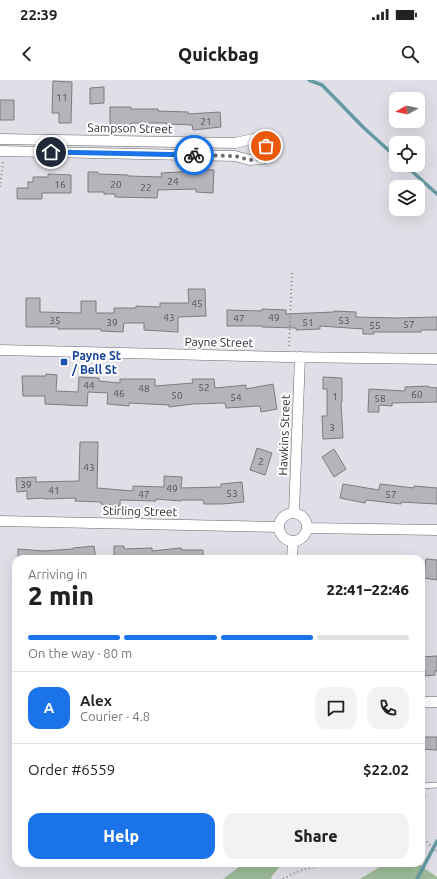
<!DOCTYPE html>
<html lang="en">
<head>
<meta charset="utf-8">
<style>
	body { margin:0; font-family:Ubuntu,sans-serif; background:#f2f2f2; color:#222; height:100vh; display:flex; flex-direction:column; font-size:15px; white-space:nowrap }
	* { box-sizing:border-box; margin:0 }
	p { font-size:13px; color:#767676 }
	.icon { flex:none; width:22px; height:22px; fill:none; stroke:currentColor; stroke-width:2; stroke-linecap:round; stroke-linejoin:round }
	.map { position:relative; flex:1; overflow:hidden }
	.details { position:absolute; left:12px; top:475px; width:413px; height:312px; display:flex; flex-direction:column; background:#fff; border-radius:12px; box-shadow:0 4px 16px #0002 }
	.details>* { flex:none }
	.needle { width:26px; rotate:262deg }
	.tools { position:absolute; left:389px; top:12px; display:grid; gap:8px }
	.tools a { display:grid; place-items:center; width:36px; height:36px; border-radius:8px; background:#fff; box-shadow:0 4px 16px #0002; font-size:20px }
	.pin { position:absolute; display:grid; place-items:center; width:34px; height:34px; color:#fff; margin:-17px; border:2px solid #fff; border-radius:50%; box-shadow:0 1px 4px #0007 }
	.courier { position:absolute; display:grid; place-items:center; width:40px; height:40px; margin:-20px; border:3px solid #1a73e8; border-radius:50%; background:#fff; color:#222; box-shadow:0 1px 5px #0007 }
	.overview em { font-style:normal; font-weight:800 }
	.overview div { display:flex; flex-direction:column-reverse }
	.overview { display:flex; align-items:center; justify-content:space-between; height:68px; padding:0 16px }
	h1 { font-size:26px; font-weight:800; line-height:30px }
	.bar { display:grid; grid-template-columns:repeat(4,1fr); gap:6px 4px; align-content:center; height:48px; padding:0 16px }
	.bar i { height:5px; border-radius:3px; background:#e0e0e0 }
	.bar .selected { background:#1a73e8 }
	.bar p { grid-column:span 4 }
	.line { display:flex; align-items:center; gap:10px; padding:0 16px; border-top:1px solid #e0e0e0 }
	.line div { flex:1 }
	.round { display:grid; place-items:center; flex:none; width:42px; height:42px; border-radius:12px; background:#f2f2f2 }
	.primary-button { display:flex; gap:8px; margin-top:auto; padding:8px 16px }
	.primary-button a { flex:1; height:46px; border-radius:12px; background:#1a73e8; color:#fff; font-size:16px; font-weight:800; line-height:46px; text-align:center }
	.primary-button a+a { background:#f2f2f2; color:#222 }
	.status { display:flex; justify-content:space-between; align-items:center; height:28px; padding:0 20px; background:#fff; direction:ltr }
	.status svg { height:11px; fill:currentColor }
	header { display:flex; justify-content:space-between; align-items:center; height:52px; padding:0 16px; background:#fff; font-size:18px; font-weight:800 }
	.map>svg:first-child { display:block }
</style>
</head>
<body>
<div class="status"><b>22:39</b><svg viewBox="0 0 49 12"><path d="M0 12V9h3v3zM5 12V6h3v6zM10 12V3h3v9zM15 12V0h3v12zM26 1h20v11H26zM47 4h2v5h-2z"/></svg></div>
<header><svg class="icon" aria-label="back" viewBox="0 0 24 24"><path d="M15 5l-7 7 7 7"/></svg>Quickbag<svg class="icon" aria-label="search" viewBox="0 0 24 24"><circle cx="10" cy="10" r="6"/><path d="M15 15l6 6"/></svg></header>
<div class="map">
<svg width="437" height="799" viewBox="0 0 437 799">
	<rect width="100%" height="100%" fill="#e0dfe7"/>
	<path fill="#9cba98" d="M 244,783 L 283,783 L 271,797 L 272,799 L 223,799 Z
		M 386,783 L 417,783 L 437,797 L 437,799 L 360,799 Z"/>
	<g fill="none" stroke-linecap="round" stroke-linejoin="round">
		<path stroke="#649aa2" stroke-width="3.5" d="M 309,0 L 322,5 L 364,48 L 396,77
			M 405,85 L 437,114
			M 417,799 L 437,761"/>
	</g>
	<path fill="#b5b4bb" stroke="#7c7c82" d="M 53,1 L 72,2 L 71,43 L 59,43 L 59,33 L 52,33 Z
		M 104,7 L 104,23 L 90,24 L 90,8 Z
		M 0,20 L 14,20 L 14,40 L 0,40 Z
		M 110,27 L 131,27 L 131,29 L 158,29 L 158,31 L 188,32 L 188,34 L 220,32 L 221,47 L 193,50 L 192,45 L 166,44 L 166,43 L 131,43 L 131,47 L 110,47 Z
		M 196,89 L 214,90 L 213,113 L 196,112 L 196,109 L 158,110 L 157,118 L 115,117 L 115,114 L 104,114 L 104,112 L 88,112 L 88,92 L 98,92 L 98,94 L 128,95 L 128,96 L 162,97 L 161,93 L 196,91 Z
		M 48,94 L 71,95 L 71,113 L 42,113 L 42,119 L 17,119 L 17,108 L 28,108 L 28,102 L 33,102 L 33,97 L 48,97 Z
		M 188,209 L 205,209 L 206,236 L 178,237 L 178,252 L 144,250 L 144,243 L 124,243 L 123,252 L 101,251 L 101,249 L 58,249 L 58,247 L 26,247 L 26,218 L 40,218 L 40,232 L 81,233 L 81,221 L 96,221 L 96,233 L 114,233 L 114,228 L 136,228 L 136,226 L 160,227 L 160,223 L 189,223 Z
		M 262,229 L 286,230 L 286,234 L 334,232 L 334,231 L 356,232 L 356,237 L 397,238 L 437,237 L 437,250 L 421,250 L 421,252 L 374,252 L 374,254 L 363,254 L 363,249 L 320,246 L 320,249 L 296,250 L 296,248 L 262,247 L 262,246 L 227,246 L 227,230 L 262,231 Z
		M 46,294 L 57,295 L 56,311 L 78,312 L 79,297 L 99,298 L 99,301 L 120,303 L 120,299 L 155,299 L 155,306 L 193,303 L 192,299 L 214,299 L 215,308 L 246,305 L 246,309 L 273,304 L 277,329 L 261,332 L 260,326 L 226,328 L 225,323 L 193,324 L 169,327 L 169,325 L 129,323 L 129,326 L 107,324 L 108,313 L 88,312 L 87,326 L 45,324 L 45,316 L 23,316 L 22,296 L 46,296 Z
		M 323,297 L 342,298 L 342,322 L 341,322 L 343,358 L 323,359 L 322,336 L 327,336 L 327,309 L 323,309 Z
		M 428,306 L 428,307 L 437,308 L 437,322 L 392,323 L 392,326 L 379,325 L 379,332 L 368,332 L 369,309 L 405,311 L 405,307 Z
		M 80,362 L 98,362 L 97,408 L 133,411 L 133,406 L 164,407 L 164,396 L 182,397 L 181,408 L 221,407 L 221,404 L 242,402 L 244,422 L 222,424 L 204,424 L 203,420 L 181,420 L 181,421 L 156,419 L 156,421 L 120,420 L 120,426 L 101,424 L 101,422 L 75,421 L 76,418 L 44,419 L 44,418 L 27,419 L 27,411 L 17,412 L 16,398 L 36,397 L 36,402 L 79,401 Z
		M 257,368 L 272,373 L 265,395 L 250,390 Z
		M 334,369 L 346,389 L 334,397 L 322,377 Z
		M 343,404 L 379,410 L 380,404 L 414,408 L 414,406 L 437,408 L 437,424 L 401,422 L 401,424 L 366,420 L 365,423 L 340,418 Z
		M 94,466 L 96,479 L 18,479 L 18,469 L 43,471 L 73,469 L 73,468 Z
		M 114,466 L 124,466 L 124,469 L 152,468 L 152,471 L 181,468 L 182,470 L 203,470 L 203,479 L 114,479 Z
		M 426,479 L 437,480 L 437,500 L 424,498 Z
		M 437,576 L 437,591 L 435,591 L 435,595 L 425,596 L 425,590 L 421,590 L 421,577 Z
		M 421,657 L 437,657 L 437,670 L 421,669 Z"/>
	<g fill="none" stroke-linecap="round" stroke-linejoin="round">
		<g stroke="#69686f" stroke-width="6">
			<path id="service" d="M 421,706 L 437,705"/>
		</g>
		<g stroke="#69686f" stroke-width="11">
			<path id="minor" d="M 0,59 L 235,63 L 253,59 L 262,61 L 266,66 L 267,74 L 262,79 L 250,80 L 235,76 L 0,71
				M 0,270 L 288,277 L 437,279
				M 294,433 L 300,277
				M279 447a14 14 0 1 1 28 0a14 14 0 1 1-28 0Z
				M 0,441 L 279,447
				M 307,448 L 437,450
				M 292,479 L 293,462
				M 421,622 L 437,622"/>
		</g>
		<path stroke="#89888e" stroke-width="2" stroke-dasharray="1 3" stroke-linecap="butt" d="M 0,107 L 3,82
			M 289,266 L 292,192
			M 421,718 L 427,715
			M 421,756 L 437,772
			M 283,799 C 299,790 313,786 331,783"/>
		<use href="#service" stroke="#fff" stroke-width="5"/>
		<use href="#minor" stroke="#fff" stroke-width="10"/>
	</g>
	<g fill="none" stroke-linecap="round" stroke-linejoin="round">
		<path stroke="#6c6b70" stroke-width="4" stroke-dasharray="0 7.2" d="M 194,75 L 235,76 L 250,80 L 262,79 L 266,74 L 266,66"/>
		<path stroke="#1a73e8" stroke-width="5" d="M 51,72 L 194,75"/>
	</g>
	<rect fill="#1a4fb4" stroke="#fff" stroke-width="1.5" x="60" y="278" width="8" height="8" rx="2"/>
	<g text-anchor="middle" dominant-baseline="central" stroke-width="4" stroke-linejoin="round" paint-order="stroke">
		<g font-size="10" fill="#4f4f53">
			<text x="62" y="17">11</text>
			<text x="206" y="41">21</text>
			<text x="173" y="101">24</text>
			<text x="60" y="104">16</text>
			<text x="116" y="104">20</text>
			<text x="146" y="107">22</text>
			<text x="197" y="223">45</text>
			<text x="169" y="237">43</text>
			<text x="274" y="237">49</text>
			<text x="239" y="238">47</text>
			<text x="55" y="240">35</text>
			<text x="344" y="240">53</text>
			<text x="112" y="242">39</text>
			<text x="308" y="242">51</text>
			<text x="409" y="244">57</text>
			<text x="375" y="245">55</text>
			<text x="89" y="305">44</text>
			<text x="204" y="307">52</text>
			<text x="144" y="308">48</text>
			<text x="119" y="313">46</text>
			<text x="417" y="314">60</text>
			<text x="177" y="315">50</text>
			<text x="335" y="316">1</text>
			<text x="236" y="317">54</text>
			<text x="380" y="318">58</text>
			<text x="332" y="347">3</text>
			<text x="261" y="381">2</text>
			<text x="89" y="387">43</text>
			<text x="26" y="404">39</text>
			<text x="172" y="408">49</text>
			<text x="54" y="410">41</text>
			<text x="232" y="413">53</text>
			<text x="144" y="414">47</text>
			<text x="391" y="414">57</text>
		</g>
		<g font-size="12" fill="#2d2d30" stroke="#fff">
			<text transform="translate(130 48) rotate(1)">Sampson Street</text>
			<text transform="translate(219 262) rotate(1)">Payne Street</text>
			<text transform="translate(284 355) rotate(-88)">Hawkins Street</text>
			<text transform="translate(140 431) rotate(1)">Stirling Street</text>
		</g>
		<g font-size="12" font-weight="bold" fill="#164399" stroke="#fff" text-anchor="start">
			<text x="72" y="275">Payne St<tspan x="72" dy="14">/ Bell St</tspan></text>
		</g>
	</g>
</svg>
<div class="tools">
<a><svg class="needle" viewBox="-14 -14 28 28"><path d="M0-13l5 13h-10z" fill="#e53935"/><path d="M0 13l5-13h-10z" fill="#767676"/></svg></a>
<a><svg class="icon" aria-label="locate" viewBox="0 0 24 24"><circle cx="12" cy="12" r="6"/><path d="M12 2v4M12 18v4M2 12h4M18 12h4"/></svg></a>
<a><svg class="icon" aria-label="layers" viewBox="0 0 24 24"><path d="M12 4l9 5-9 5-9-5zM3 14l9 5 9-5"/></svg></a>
</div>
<div class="pin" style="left:266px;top:66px;background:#ea580c"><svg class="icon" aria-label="bag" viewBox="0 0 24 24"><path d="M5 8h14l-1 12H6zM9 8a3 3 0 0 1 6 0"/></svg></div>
<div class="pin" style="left:51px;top:72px;background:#1f2937"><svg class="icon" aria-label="home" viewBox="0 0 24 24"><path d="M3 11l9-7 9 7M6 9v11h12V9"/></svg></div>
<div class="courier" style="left:194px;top:75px"><svg class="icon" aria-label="bike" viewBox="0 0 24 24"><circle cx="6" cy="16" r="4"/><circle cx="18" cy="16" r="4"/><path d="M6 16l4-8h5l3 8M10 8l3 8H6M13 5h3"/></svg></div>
<section class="details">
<div class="overview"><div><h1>2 min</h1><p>Arriving in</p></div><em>22:41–22:46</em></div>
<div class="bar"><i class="selected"></i><i class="selected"></i><i class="selected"></i><i></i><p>On the way · 80 m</p></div>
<div class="line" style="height:72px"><b class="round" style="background:#1a73e8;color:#fff">A</b><div><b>Alex</b><p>Courier · 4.8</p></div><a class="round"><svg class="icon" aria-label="chat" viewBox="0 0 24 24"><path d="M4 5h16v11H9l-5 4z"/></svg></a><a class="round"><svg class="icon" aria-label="phone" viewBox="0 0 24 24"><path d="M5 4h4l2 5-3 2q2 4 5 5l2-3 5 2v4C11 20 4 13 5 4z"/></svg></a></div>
<div class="line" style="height:52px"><div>Order #6559</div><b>$22.02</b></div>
<div class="primary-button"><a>Help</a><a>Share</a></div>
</section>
</div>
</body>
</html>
